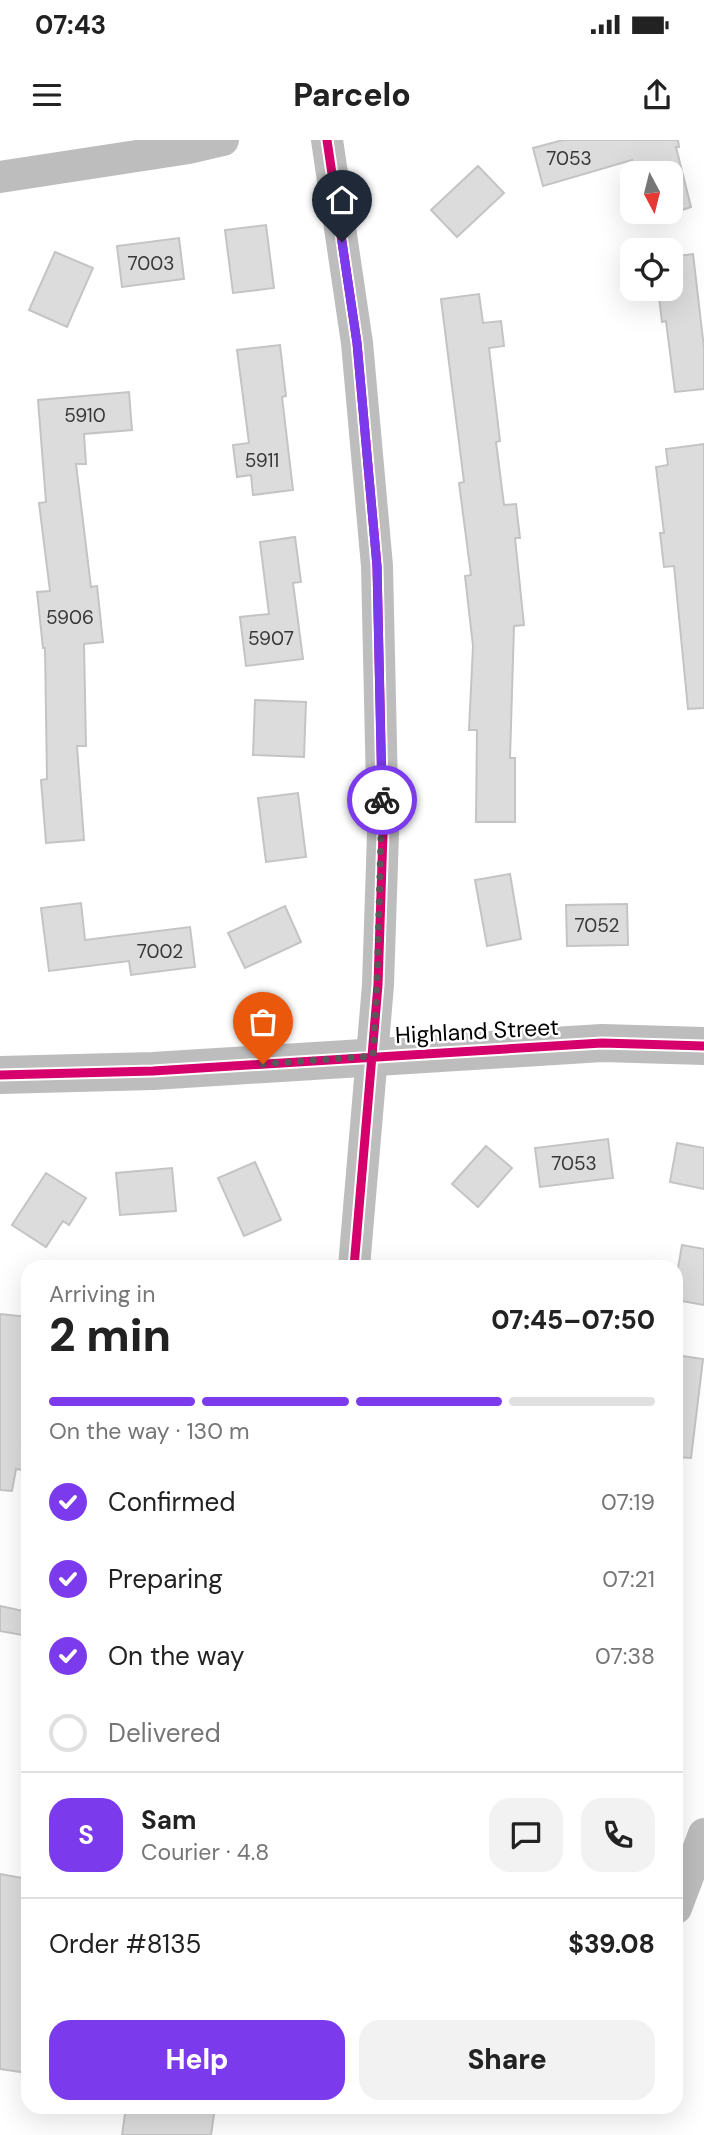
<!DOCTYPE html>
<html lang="en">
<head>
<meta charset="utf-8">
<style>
	body { margin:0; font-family:"DM Sans",sans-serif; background:#f2f2f2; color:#222; height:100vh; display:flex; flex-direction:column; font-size:26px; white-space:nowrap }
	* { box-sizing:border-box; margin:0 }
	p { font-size:23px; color:#767676 }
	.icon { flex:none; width:38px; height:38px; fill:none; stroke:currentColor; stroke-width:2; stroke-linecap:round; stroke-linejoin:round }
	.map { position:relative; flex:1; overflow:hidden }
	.details { position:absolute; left:21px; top:1120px; width:662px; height:854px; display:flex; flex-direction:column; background:#fff; border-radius:21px; box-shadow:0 7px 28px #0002 }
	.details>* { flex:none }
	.needle { width:46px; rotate:173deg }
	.tools { position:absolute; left:620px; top:21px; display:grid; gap:14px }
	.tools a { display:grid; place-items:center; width:63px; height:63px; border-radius:14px; background:#fff; box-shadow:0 7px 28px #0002; font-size:35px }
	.pin { position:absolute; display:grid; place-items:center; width:60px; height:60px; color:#fff; margin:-72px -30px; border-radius:50% 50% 50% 0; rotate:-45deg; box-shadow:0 0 7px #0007 }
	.pin .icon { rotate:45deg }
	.courier { position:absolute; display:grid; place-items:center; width:70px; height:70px; margin:-35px; border:5px solid #7c3aed; border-radius:50%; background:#fff; color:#222; box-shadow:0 2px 9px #0007 }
	.summary em { font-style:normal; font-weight:800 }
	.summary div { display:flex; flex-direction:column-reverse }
	.summary { display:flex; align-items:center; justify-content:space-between; height:119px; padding:0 28px }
	h1 { font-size:46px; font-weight:800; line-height:52px }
	.bar { display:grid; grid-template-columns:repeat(4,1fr); gap:10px 7px; align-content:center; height:84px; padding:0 28px }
	.bar i { height:9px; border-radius:5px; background:#e0e0e0 }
	.bar .active { background:#7c3aed }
	.bar p { grid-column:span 4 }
	.line { display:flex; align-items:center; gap:18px; padding:0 28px; border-top:2px solid #e0e0e0 }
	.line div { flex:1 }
	.round { display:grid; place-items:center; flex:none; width:74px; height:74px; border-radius:21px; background:#f2f2f2 }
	ol { padding:0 28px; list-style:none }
	li { display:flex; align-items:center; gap:21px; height:77px }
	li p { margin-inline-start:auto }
	li .icon { padding:7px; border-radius:50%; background:#7c3aed; color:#fff; stroke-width:4 }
	li:last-child { color:#767676 }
	li i { width:38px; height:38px; border:4px solid #e0e0e0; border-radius:50% }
	.cta { display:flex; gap:14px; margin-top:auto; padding:14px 28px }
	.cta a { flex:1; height:80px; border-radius:21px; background:#7c3aed; color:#fff; font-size:28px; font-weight:800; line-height:80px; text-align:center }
	.cta a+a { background:#f2f2f2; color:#222 }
	.status { display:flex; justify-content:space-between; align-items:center; height:49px; padding:0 35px; background:#fff; direction:ltr }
	.status svg { height:19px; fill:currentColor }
	header { display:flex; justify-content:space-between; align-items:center; height:91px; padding:0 28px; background:#fff; font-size:32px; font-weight:800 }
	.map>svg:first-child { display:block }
</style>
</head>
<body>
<div class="status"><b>07:43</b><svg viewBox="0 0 49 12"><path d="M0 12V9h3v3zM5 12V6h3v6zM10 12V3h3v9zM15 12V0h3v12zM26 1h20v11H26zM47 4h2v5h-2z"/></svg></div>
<header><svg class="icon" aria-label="menu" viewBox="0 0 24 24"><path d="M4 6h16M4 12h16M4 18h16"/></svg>Parcelo<svg class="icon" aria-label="share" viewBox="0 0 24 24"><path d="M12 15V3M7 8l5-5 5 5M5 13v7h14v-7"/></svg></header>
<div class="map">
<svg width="704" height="1995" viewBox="0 0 704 1995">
	<rect width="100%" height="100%" fill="#fff"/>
	<path fill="#dcdcdc" stroke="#c4c4c4" stroke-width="2" d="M 563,0 L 678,0 L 679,7 L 676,7 L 691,67 L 648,81 L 645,72 L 670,72 L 670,33 L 635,33 L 632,20 L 543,46 L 533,8 Z
		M 478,26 L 504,53 L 457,97 L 431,70 Z
		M 266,85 L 274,148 L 233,153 L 225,90 Z
		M 179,98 L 184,139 L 122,147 L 117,106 Z
		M 55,112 L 93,128 L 67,187 L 29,170 Z
		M 693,114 L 704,208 L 704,249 L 675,252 L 666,181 L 662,182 L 658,149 L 670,149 L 670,117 Z
		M 479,154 L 483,183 L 501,181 L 504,206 L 489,208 L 500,301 L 496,302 L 504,365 L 516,364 L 520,398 L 515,398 L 524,485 L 514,486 L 510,618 L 515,618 L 515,682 L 476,682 L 477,590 L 469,590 L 473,506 L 465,436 L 471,435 L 459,343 L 464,342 L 441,159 Z
		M 280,205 L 286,256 L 282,257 L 293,350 L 253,355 L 251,335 L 237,337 L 233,305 L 249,303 L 237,210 Z
		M 129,252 L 132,290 L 84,294 L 86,324 L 76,324 L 91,447 L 97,446 L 103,502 L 84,504 L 86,606 L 77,606 L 84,700 L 46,703 L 41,640 L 47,639 L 45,508 L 43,508 L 37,452 L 50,451 L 39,363 L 46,362 L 38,260 Z
		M 704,304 L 704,568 L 688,569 L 674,426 L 664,427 L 660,393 L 664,393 L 656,327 L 668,325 L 666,309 Z
		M 295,397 L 301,442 L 293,443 L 303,519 L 246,526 L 240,477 L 269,474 L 260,402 Z
		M 255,560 L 306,562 L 304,617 L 253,615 Z
		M 298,653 L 306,717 L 266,722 L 258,658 Z
		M 510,734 L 521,799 L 487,806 L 475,740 Z
		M 81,763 L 85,800 L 190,787 L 195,827 L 131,835 L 129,821 L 49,831 L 41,768 Z
		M 627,764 L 628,805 L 567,806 L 566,765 Z
		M 285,766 L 301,802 L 245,828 L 228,793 Z
		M 608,999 L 613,1038 L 540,1047 L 535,1008 Z
		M 677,1003 L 704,1008 L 704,1049 L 670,1042 Z
		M 486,1006 L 512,1028 L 478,1067 L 452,1044 Z
		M 255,1022 L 281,1080 L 244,1096 L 218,1038 Z
		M 172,1028 L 176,1071 L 120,1075 L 116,1033 Z
		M 46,1033 L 86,1058 L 69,1085 L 63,1081 L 46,1107 L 12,1085 Z
		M 682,1105 L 704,1109 L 704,1165 L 676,1160 L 676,1140 Z
		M 0,1174 L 28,1177 L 28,1266 L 22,1300 L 28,1301 L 28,1331 L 16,1329 L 12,1351 L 0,1350 Z
		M 676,1215 L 703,1219 L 691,1318 L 676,1317 Z
		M 0,1466 L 28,1472 L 28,1496 L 0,1491 Z
		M 0,1734 L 28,1739 L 28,1822 L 24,1849 L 28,1850 L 28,1933 L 0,1929 Z
		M 126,1967 L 215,1967 L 211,1995 L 122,1995 Z"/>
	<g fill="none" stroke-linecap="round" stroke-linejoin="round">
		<path stroke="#bdbdbd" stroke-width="32" d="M 327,0 L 357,203 L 377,426 L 383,693 L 378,845 L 354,1127
			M 0,37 L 189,8 L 223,0
			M 676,1768 L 704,1694"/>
		<path stroke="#bdbdbd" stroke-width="38" d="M 0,935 L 153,931 L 602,903 L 704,906"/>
		<g stroke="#fff" stroke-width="13">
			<path id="cycleway" d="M 327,0 L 357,203 L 377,426 L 383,693 L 378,845 L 354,1127
				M 0,935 L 153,931 L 602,903 L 704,906"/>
		</g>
		<use href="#cycleway" stroke="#d6006c" stroke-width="9"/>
	</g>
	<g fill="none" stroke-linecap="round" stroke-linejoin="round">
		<path stroke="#595959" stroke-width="7" stroke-dasharray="0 12.6" d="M 263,924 L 373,916 L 377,845 L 382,660"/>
		<path stroke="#7c3aed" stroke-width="9" d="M 342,102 L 357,203 L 377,426 L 382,660"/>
	</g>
	<g text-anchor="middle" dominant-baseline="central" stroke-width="5" stroke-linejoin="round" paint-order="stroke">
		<g font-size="19" fill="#373737">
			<text x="569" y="18">7053</text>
			<text x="151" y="123">7003</text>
			<text x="85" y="275">5910</text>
			<text x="262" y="320">5911</text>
			<text x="70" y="477">5906</text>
			<text x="271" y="498">5907</text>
			<text x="597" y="785">7052</text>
			<text x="160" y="811">7002</text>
			<text x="574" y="1023">7053</text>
		</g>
		<g font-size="23" fill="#000" stroke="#fff">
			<text transform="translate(477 891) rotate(-3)">Highland Street</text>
		</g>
	</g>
</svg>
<div class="tools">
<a><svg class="needle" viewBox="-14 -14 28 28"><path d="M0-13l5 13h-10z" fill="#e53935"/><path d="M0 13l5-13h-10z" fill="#767676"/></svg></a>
<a><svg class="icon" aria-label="locate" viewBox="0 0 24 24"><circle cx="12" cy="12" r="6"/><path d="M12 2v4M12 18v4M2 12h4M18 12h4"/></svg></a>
</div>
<div class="pin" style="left:263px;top:924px;background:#ea580c"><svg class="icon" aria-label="bag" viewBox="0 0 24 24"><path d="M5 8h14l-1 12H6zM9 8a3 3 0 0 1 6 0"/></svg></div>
<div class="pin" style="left:342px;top:102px;background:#1f2937"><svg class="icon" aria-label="home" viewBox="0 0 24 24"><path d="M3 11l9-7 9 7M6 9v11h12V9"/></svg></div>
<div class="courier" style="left:382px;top:660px"><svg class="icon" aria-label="bike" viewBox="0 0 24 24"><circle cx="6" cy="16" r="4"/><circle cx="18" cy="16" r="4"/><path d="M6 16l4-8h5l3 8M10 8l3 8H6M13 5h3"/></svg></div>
<section class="details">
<div class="summary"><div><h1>2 min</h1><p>Arriving in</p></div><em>07:45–07:50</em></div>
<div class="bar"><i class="active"></i><i class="active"></i><i class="active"></i><i></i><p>On the way · 130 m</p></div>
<ol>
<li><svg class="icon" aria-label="check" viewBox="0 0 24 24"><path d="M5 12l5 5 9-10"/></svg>Confirmed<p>07:19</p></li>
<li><svg class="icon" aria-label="check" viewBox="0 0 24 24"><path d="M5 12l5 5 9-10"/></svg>Preparing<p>07:21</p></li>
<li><svg class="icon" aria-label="check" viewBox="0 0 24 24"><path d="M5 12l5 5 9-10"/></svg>On the way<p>07:38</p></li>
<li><i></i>Delivered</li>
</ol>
<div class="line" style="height:126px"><b class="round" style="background:#7c3aed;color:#fff">S</b><div><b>Sam</b><p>Courier · 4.8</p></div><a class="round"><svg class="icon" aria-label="chat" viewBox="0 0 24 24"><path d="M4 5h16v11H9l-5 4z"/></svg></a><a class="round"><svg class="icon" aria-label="phone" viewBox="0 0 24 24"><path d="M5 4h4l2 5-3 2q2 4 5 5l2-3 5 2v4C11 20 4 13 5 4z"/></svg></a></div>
<div class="line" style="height:91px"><div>Order #8135</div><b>$39.08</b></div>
<div class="cta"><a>Help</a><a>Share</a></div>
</section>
</div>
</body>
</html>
